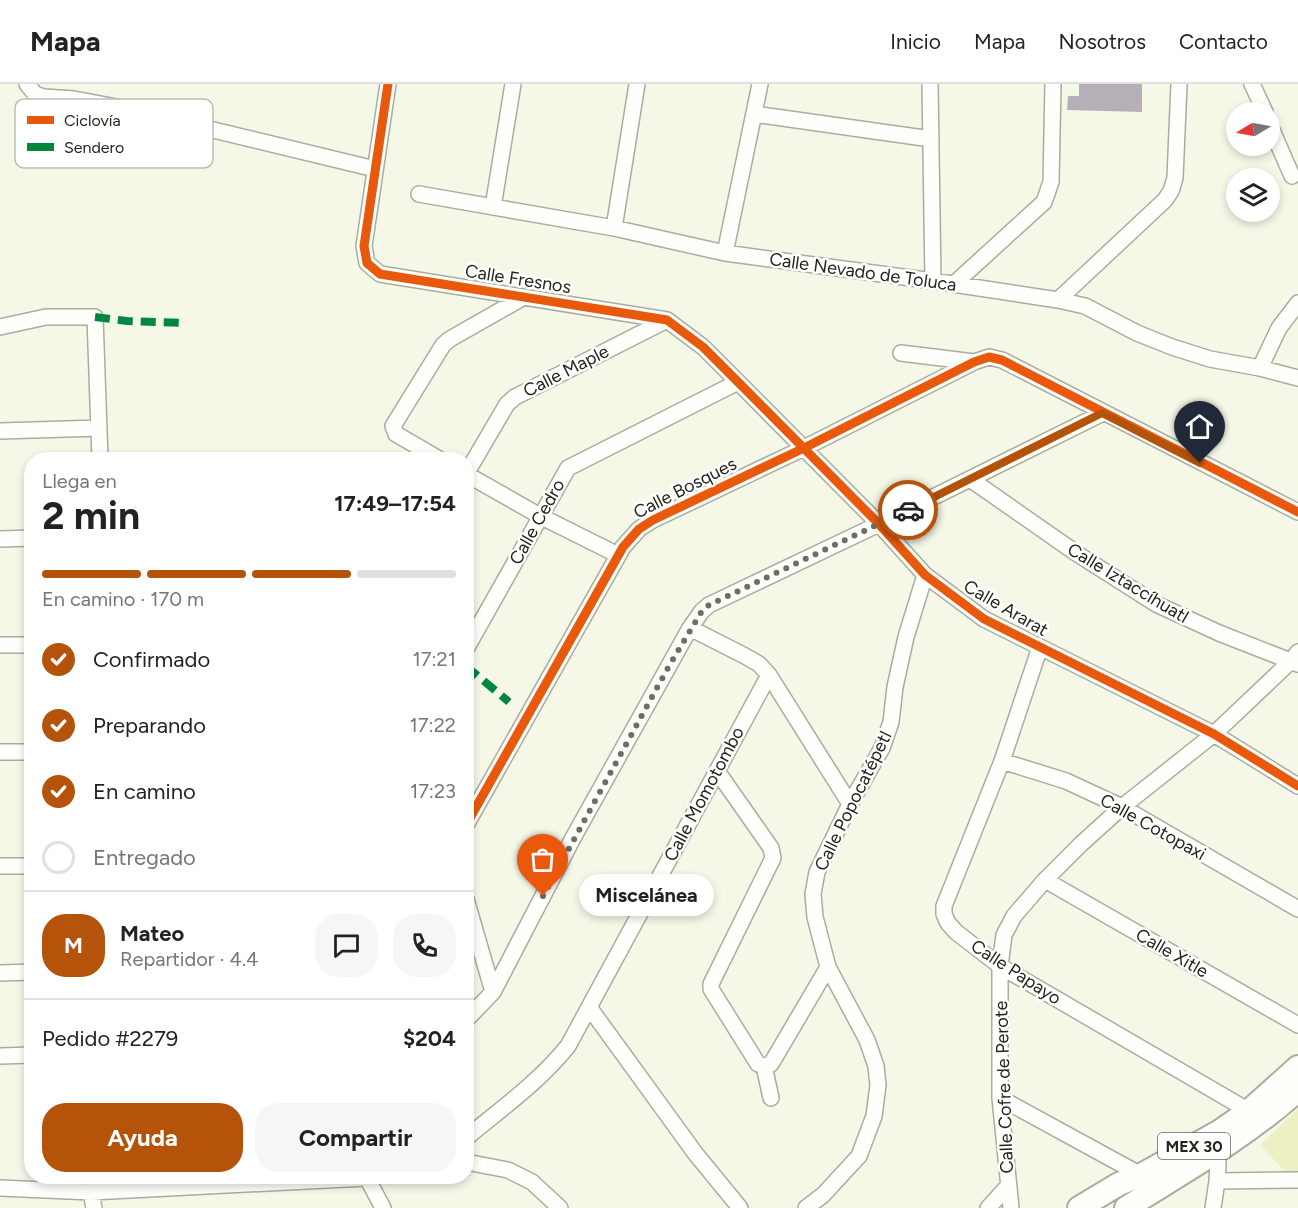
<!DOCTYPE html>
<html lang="es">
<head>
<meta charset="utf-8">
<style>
	body { margin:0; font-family:Figtree,sans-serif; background:#f6f6f6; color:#222; height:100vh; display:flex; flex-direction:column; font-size:22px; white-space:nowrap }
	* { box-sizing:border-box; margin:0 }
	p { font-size:20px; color:#767676 }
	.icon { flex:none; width:33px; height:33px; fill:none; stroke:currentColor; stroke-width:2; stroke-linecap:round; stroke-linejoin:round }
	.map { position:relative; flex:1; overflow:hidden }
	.drawer { position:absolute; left:24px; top:368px; width:450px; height:732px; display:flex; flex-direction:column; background:#fff; border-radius:24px; box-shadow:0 3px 9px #0003 }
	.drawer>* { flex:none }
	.needle { width:39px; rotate:260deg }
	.buttons { position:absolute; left:1226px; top:18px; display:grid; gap:12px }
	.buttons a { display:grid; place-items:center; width:54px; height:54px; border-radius:50%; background:#fff; box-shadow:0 3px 9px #0003; font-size:30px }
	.pin { position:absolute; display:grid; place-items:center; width:51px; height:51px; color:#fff; margin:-62px -26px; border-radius:50% 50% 50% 0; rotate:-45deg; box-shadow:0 0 6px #0007 }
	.pin .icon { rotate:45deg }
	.courier { position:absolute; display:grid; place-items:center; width:60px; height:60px; margin:-30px; border:4px solid #b45309; border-radius:50%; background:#fff; color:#222; box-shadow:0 2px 8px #0007 }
	.bubble { position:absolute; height:42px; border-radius:21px; background:#fff; box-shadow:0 3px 9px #0003; font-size:20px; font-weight:700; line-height:42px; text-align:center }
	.summary em { font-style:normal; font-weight:700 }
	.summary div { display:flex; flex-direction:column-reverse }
	.summary { display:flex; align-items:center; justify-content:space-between; height:102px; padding:0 18px }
	h1 { font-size:39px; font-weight:700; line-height:45px }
	.bar { display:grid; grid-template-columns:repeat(4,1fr); gap:9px 6px; align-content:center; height:72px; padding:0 18px }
	.bar i { height:8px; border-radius:4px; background:#e0e0e0 }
	.bar .current { background:#b45309 }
	.bar p { grid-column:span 4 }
	.line { display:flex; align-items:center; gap:15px; padding:0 18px; border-top:2px solid #e0e0e0 }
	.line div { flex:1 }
	.round { display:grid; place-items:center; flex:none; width:63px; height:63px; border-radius:24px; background:#f6f6f6 }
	ol { padding:0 18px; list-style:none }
	li { display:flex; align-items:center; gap:18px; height:66px }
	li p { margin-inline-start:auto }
	li .icon { padding:6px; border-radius:50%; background:#b45309; color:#fff; stroke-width:4 }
	li:last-child { color:#767676 }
	li i { width:33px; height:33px; border:3px solid #e0e0e0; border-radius:50% }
	.primary-button { display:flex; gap:12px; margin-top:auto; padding:12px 18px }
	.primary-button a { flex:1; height:69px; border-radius:24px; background:#b45309; color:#fff; font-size:24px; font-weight:700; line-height:69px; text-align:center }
	.primary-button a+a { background:#f6f6f6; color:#222 }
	header { display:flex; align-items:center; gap:36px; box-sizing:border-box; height:84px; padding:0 30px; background:#fff; border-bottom:2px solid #e0e0e0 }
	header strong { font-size:28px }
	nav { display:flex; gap:33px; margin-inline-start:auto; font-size:21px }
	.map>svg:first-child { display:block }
</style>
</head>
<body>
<header>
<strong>Mapa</strong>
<nav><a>Inicio</a><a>Mapa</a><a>Nosotros</a><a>Contacto</a></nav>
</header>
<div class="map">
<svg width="1298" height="1124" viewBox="0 0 1298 1124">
	<rect width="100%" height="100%" fill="#f6f8e7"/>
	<path fill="#edf0c3" d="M 1298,1025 L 1298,1088 L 1286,1088 L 1260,1061 Z"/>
	<path fill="#b7afb7" d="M 1079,0 L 1142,0 L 1142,28 L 1067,26 L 1068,12 L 1079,12 Z"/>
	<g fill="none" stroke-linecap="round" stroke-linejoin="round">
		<g stroke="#abaca0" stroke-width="18">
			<path id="minor" d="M 27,0 L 35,10 L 44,13 L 74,15 L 122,24 L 375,85
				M 388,0 L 364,162 L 367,179 L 380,190 L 667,236 L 703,263 L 738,298 L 879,440 L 925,491 L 984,535 L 1214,650 L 1298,702
				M 930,0 L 933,197
				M 1252,0 L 1265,28
				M 754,30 L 931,55
				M 1269,39 L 1292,92
				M 419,110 L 614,144 L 725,169 L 933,197 L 1058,216 L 1085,222 L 1137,249 L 1172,263 L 1210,275 L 1260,284 L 1298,294
				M 493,123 L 513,0
				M 614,144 L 637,0
				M 725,169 L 760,0
				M 954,200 L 1044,118 L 1051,98 L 1053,0
				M 1058,216 L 1165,116 L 1171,107 L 1175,94 L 1179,0
				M 0,243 L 46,233 L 95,233 L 100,375
				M 901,269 L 974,278
				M 1260,284 L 1279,244 L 1298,219
				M 0,347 L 99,344
				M 439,375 L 396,350 L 393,342 L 443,261 L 450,255 L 524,213
				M 970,395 L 1076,469 L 1156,520 L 1219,549 L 1298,580
				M 0,455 L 32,454
				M 618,471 L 540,432 L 466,390 L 507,320 L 515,313 L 667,236
				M 690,544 L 745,572 L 759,580 L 769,591 L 850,720
				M 0,561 L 32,561
				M 1040,563 L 1002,677 L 944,822 L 944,830 L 948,839 L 956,848 L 1000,882 L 1249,1027
				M 466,565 L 568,384 L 738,298
				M 0,668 L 32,668
				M 1002,677 L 1066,697 L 1122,723 L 1298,825
				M 717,687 L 771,764 L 773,774 L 711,900 L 711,905 L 758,980 L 764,982
				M 466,741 L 623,463 L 639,445 L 653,436 L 804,364 L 974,278 L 989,273 L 1002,276 L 1298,428
				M 0,782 L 32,782
				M 1045,796 L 1298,941
				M 466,815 L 493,908
				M 0,889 L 32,888
				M 589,923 L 695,1069 L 740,1124
				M 466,936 L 493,908 L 573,754 L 690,544 L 702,527 L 709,521 L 879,440 L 1103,329
				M 0,972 L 32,971
				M 764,982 L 771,980 L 828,883
				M 764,982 L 771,1014
				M 1000,1014 L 1141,1091
				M 466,1054 C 501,1025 539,998 568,962 L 769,591
				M 1216,1069 L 1218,1079 L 1217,1097 L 1298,1096
				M 466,1078 L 508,1086 L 532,1098 L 560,1124
				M 93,1092 L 91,1108 L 94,1124
				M 366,1092 L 383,1124
				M 0,1104 L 91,1108 L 366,1094
				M 806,1124 L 823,1111 L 859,1072 L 874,1032 L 878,1001 L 876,982 L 867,956 L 828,883 L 815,833 L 813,810 L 817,788 L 850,720 L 882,664 L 891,638 L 895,603 L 906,553 L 925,491
				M 988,1124 L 1008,1102
				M 1011,1124 L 1000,1014 L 1000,882 L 1004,851 L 1014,832 L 1045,796 L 1081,760 L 1122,723 L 1214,650 L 1292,576 L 1298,568
				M 1213,1124 L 1217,1097"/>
		</g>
		<g stroke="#abaca0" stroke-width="26">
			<path id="primary" d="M 1079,1124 L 1119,1100 L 1141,1091 L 1220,1047 L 1249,1027 L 1298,983
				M 1126,1124 C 1185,1087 1246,1053 1298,1006"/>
		</g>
		<use href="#minor" stroke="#fefefb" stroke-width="15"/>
		<use href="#primary" stroke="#fefefb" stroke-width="22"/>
		<path stroke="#00873e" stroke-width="8" stroke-dasharray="15 8" stroke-linecap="butt" d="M 95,233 L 127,237 L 184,239
			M 466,582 L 509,618"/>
		<g stroke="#fff" stroke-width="13">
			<path id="cycleway" d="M 388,0 L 364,162 L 367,179 L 380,190 L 667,236 L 703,263 L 738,298 L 879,440 L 925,491 L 984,535 L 1214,650 L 1298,702
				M 466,741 L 623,463 L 639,445 L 653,436 L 804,364 L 974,278 L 989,273 L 1002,276 L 1298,428"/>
		</g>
		<use href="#cycleway" stroke="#e8590c" stroke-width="9"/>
	</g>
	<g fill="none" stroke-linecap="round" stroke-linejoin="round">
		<path stroke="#6e6e62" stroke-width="6" stroke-dasharray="0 10.8" d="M 543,812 L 669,582 L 702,527 L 709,521 L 908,426"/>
		<path stroke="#b45309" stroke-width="8" d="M 908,426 L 1102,329 L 1200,379"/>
	</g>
	<g text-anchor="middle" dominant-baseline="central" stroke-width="5" stroke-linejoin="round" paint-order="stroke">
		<rect fill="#fff" stroke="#66665f" stroke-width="1.5" x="1158" y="1049" width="72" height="26" rx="4.5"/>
		<g font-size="16" font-weight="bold" fill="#24241a">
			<text x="1194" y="1062">MEX 30</text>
		</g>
		<g font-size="18" fill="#24241a" stroke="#fff">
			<text transform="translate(863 188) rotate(8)">Calle Nevado de Toluca</text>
			<text transform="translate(518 195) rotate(9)">Calle Fresnos</text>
			<text transform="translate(566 287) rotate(-27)">Calle Maple</text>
			<text transform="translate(685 404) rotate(-27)">Calle Bosques</text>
			<text transform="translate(537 438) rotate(-61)">Calle Cedro</text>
			<text transform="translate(1128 499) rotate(31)">Calle Iztaccíhuatl</text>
			<text transform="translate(1006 524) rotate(30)">Calle Ararat</text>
			<text transform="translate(704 710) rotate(-62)">Calle Momotombo</text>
			<text transform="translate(853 717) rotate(-64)">Calle Popocatépetl</text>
			<text transform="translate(1153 743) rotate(29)">Calle Cotopaxi</text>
			<text transform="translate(1172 869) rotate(30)">Calle Xitle</text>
			<text transform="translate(1016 888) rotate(33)">Calle Papayo</text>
			<text transform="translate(1004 1003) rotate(-92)">Calle Cofre de Perote</text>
		</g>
	</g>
	<rect x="15" y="15" width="198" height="69" rx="9" fill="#fff" stroke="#bdbdba" stroke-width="1.5"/>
	<rect x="27" y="32" width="27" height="8" fill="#e8590c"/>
	<rect x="27" y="59" width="27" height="8" fill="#00873e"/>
	<g font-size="16" fill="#24241a">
		<text x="64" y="42">Ciclovía</text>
		<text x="64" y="69">Sendero</text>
	</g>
</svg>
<div class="buttons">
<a><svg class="needle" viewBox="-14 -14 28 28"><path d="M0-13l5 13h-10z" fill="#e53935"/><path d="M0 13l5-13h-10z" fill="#767676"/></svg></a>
<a><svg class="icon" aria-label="layers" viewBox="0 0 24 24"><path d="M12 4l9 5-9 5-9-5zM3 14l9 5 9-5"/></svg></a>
</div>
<div class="pin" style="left:543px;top:812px;background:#ea580c"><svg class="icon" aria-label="bag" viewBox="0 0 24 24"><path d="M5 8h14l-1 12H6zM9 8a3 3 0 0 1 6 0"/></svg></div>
<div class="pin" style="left:1200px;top:379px;background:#1f2937"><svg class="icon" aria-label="home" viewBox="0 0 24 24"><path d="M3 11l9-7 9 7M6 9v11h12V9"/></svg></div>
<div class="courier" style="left:908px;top:426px"><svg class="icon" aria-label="car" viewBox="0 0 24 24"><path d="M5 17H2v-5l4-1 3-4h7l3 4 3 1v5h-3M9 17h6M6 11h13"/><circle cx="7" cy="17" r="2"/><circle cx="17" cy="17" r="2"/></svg></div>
<div class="bubble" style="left:579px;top:790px;width:135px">Miscelánea</div>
<section class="drawer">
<div class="summary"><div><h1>2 min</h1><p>Llega en</p></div><em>17:49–17:54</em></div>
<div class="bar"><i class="current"></i><i class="current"></i><i class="current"></i><i></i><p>En camino · 170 m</p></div>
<ol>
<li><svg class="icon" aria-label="check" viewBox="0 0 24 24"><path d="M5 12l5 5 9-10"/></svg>Confirmado<p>17:21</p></li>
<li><svg class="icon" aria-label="check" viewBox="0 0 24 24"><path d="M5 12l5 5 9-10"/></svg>Preparando<p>17:22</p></li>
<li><svg class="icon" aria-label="check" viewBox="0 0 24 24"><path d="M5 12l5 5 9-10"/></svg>En camino<p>17:23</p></li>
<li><i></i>Entregado</li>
</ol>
<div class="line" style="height:108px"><b class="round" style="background:#b45309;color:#fff">M</b><div><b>Mateo</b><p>Repartidor · 4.4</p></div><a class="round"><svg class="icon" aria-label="chat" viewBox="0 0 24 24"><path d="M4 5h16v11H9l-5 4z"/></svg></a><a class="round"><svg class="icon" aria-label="phone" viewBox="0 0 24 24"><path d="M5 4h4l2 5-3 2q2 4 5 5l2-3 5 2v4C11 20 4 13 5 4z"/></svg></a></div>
<div class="line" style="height:78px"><div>Pedido #2279</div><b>$204</b></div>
<div class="primary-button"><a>Ayuda</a><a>Compartir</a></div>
</section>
</div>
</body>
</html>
